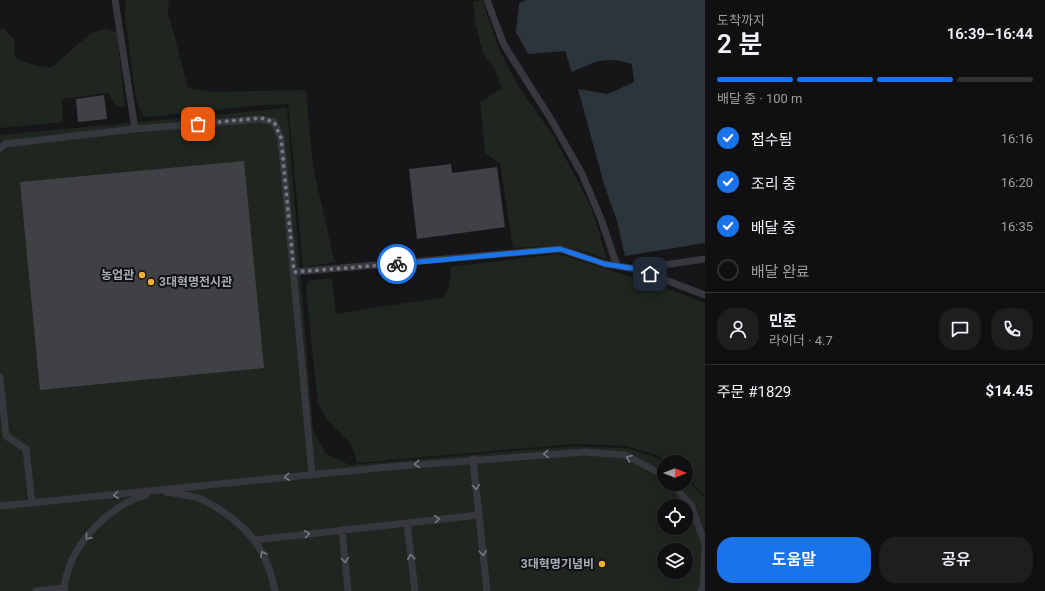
<!DOCTYPE html>
<html lang="ko">
<head>
<meta charset="utf-8">
<style>
	body { margin:0; font-family:Roboto,"Noto Sans KR",sans-serif; background:#1e1e20; color:#f1f3f6; height:100vh; display:flex; flex-direction:column; font-size:15px; white-space:nowrap }
	* { box-sizing:border-box; margin:0 }
	p { font-size:13px; color:#9c9d9f }
	.icon { flex:none; width:22px; height:22px; fill:none; stroke:currentColor; stroke-width:2; stroke-linecap:round; stroke-linejoin:round }
	.map { position:relative; flex:1; overflow:hidden }
	.panel { display:flex; flex-direction:column; background:#101012; width:340px }
	.panel>* { flex:none }
	.needle { width:26px; rotate:90deg }
	.buttons { position:absolute; left:657px; top:455px; display:grid; gap:8px }
	.buttons a { display:grid; place-items:center; width:36px; height:36px; border-radius:50%; background:#101012; box-shadow:0 2px 10px #0003,0 0 0 1px #303032; font-size:20px }
	.pin { position:absolute; display:grid; place-items:center; width:34px; height:34px; color:#fff; margin:-17px; border-radius:8px; box-shadow:0 2px 6px #0006 }
	.courier { position:absolute; display:grid; place-items:center; width:40px; height:40px; margin:-20px; border:3px solid #1a73e8; border-radius:50%; background:#fff; color:#222; box-shadow:0 1px 5px #0007 }
	.summary em { font-style:normal; font-weight:600 }
	.summary div { display:flex; flex-direction:column-reverse }
	.summary { display:flex; align-items:center; justify-content:space-between; height:68px; padding:0 12px }
	h1 { font-size:26px; font-weight:600; line-height:30px }
	.bar { display:grid; grid-template-columns:repeat(4,1fr); gap:6px 4px; align-content:center; height:48px; padding:0 12px }
	.bar i { height:5px; border-radius:3px; background:#303032 }
	.bar .selected { background:#1a73e8 }
	.bar p { grid-column:span 4 }
	.line { display:flex; align-items:center; gap:10px; padding:0 12px; border-top:1px solid #303032 }
	.line div { flex:1 }
	.round { display:grid; place-items:center; flex:none; width:42px; height:42px; border-radius:16px; background:#1e1e20 }
	ol { padding:0 12px; list-style:none }
	li { display:flex; align-items:center; gap:12px; height:44px }
	li p { margin-inline-start:auto }
	li .icon { padding:4px; border-radius:50%; background:#1a73e8; color:#fff; stroke-width:4 }
	li:last-child { color:#9c9d9f }
	li i { width:22px; height:22px; border:2px solid #303032; border-radius:50% }
	.cta { display:flex; gap:8px; margin-top:auto; padding:8px 12px }
	.cta a { flex:1; height:46px; border-radius:16px; background:#1a73e8; color:#fff; font-size:16px; font-weight:600; line-height:46px; text-align:center }
	.cta a+a { background:#1e1e20; color:#f1f3f6 }
	main { display:flex; flex:1; min-height:0 }
	.map>svg:first-child { display:block }
</style>
</head>
<body>
<main>
<div class="map">
<svg width="705" height="591" viewBox="0 0 705 591">
	<rect width="100%" height="100%" fill="#161618"/>
	<path fill="#1e261f" fill-rule="evenodd" d="M 126,0 L 169,0 L 168,12 L 188,88 L 211,92 L 306,90 L 313,166 L 334,259 L 338,262 L 303,267 L 288,104 L 250,106 L 146,117 L 141,112 L 136,100 L 125,17 Z
		M 482,0 L 499,49 L 517,84 L 554,137 L 583,191 L 593,212 L 607,260 C 573,244 549,246 513,248 L 500,163 L 485,153 L 480,102 L 502,88 L 493,66 L 483,53 L 475,22 L 473,1 Z
		M 4,28 L 15,41 L 14,56 C 25,64 38,66 51,68 L 91,33 L 105,29 L 117,32 L 125,106 L 117,107 L 108,93 L 62,99 L 63,122 L 0,128 L 0,29 Z
		M 287,108 L 313,429 L 326,454 L 350,465 L 572,446 L 626,448 L 655,457 L 664,463 L 664,484 L 686,484 L 686,478 L 705,499 L 705,591 L 0,591 L 0,135 ZM 664,506 L 686,506 L 686,528 L 664,528 ZM 664,550 L 686,550 L 686,572 L 664,572 Z
		M 558,254 L 661,286 L 705,303 L 705,497 L 686,476 L 686,462 L 666,462 L 657,455 L 626,446 L 573,444 L 357,463 L 352,445 L 328,421 L 318,404 L 306,290 L 308,281 L 332,278 L 336,314 L 444,297 L 449,286 L 451,267 Z"/>
	<path fill="#2c353c" d="M 526,0 L 705,0 L 705,243 L 625,256 L 617,221 L 604,184 L 578,89 L 608,94 L 634,82 L 632,64 C 604,56 597,61 572,72 L 565,51 L 528,54 L 516,32 L 519,3 Z"/>
	<path fill="#404145" d="M 104,95 L 107,119 L 78,122 L 76,99 Z
		M 244,161 L 264,368 L 40,390 L 20,182 Z
		M 451,164 L 452,173 L 497,167 L 505,227 L 417,239 L 409,169 Z"/>
	<g fill="none" stroke-linecap="round" stroke-linejoin="round">
		<path stroke="#37383d" stroke-width="7" d="M 115,0 L 135,129
			M 487,0 L 504,45 L 552,121 L 582,174 L 601,219 L 617,266
			M 0,148 L 5,144 L 135,129 L 261,119 L 274,122 L 281,138 L 312,474
			M 639,270 L 705,295
			M 294,272 L 560,249 L 605,264 L 637,269 L 705,259
			M 0,377 L 6,436 L 26,449 L 32,503
			M 473,459 L 487,591
			M 672,484 L 691,505 L 705,544
			M 167,492 C 177,494 188,495 198,498 C 207,501 214,506 222,511 C 253,532 268,554 275,591
			M 0,506 L 388,467 L 585,452 L 625,455 L 664,475
			M 407,523 L 415,591
			M 342,530 L 348,591
			M 255,540 L 479,515
			M 36,591 L 64,588
			M 64,591 C 67,548 106,507 146,495
			M 701,591 L 703,587 L 705,548"/>
	</g>
	<defs><path id="oneway-chevron" d="M-2-3.5L2.5 0L-2 3.5" fill="none" stroke-width="1.6" stroke-linecap="round" stroke-linejoin="round"/></defs>
	<g stroke="#757881">
		<use href="#oneway-chevron" transform="translate(546 454) rotate(176)"/>
		<use href="#oneway-chevron" transform="translate(629 458) rotate(-157)"/>
		<use href="#oneway-chevron" transform="translate(417 464) rotate(175)"/>
		<use href="#oneway-chevron" transform="translate(287 477) rotate(174)"/>
		<use href="#oneway-chevron" transform="translate(476 487) rotate(84)"/>
		<use href="#oneway-chevron" transform="translate(116 495) rotate(175)"/>
		<use href="#oneway-chevron" transform="translate(437 519) rotate(-6)"/>
		<use href="#oneway-chevron" transform="translate(307 534) rotate(-7)"/>
		<use href="#oneway-chevron" transform="translate(88 537) rotate(129)"/>
		<use href="#oneway-chevron" transform="translate(483 553) rotate(84)"/>
		<use href="#oneway-chevron" transform="translate(263 554) rotate(-119)"/>
		<use href="#oneway-chevron" transform="translate(411 557) rotate(-96)"/>
		<use href="#oneway-chevron" transform="translate(345 560) rotate(84)"/>
	</g>
	<g fill="none" stroke-linecap="round" stroke-linejoin="round">
		<path stroke="#757880" stroke-width="4" stroke-dasharray="0 7.2" d="M 198,124 L 261,118 L 274,122 L 281,138 L 294,272 L 397,264"/>
		<path stroke="#1a73e8" stroke-width="5" d="M 397,264 L 560,249 L 605,264 L 637,269 L 650,274"/>
	</g>
	<g fill="#f2b134" stroke="#111113" stroke-width="1.5">
		<circle cx="142" cy="275" r="4"/>
		<circle cx="151" cy="282" r="4"/>
		<circle cx="602" cy="564" r="4"/>
	</g>
	<g text-anchor="middle" dominant-baseline="central" stroke-width="4" stroke-linejoin="round" paint-order="stroke">
		<g font-size="12" font-weight="bold" fill="#a8adb8" stroke="#111113" text-anchor="end">
			<text x="134" y="275">농업관</text>
			<text x="159" y="282" text-anchor="start">3대혁명전시관</text>
			<text x="594" y="564">3대혁명기념비</text>
		</g>
	</g>
</svg>
<div class="buttons">
<a><svg class="needle" viewBox="-14 -14 28 28"><path d="M0-13l5 13h-10z" fill="#e53935"/><path d="M0 13l5-13h-10z" fill="#9c9d9f"/></svg></a>
<a><svg class="icon" aria-label="locate" viewBox="0 0 24 24"><circle cx="12" cy="12" r="6"/><path d="M12 2v4M12 18v4M2 12h4M18 12h4"/></svg></a>
<a><svg class="icon" aria-label="layers" viewBox="0 0 24 24"><path d="M12 4l9 5-9 5-9-5zM3 14l9 5 9-5"/></svg></a>
</div>
<div class="pin" style="left:198px;top:124px;background:#ea580c"><svg class="icon" aria-label="bag" viewBox="0 0 24 24"><path d="M5 8h14l-1 12H6zM9 8a3 3 0 0 1 6 0"/></svg></div>
<div class="pin" style="left:650px;top:274px;background:#1f2937"><svg class="icon" aria-label="home" viewBox="0 0 24 24"><path d="M3 11l9-7 9 7M6 9v11h12V9"/></svg></div>
<div class="courier" style="left:397px;top:264px"><svg class="icon" aria-label="bike" viewBox="0 0 24 24"><circle cx="6" cy="16" r="4"/><circle cx="18" cy="16" r="4"/><path d="M6 16l4-8h5l3 8M10 8l3 8H6M13 5h3"/></svg></div>
</div>
<section class="panel">
<div class="summary"><div><h1>2 분</h1><p>도착까지</p></div><em>16:39–16:44</em></div>
<div class="bar"><i class="selected"></i><i class="selected"></i><i class="selected"></i><i></i><p>배달 중 · 100 m</p></div>
<ol>
<li><svg class="icon" aria-label="check" viewBox="0 0 24 24"><path d="M5 12l5 5 9-10"/></svg>접수됨<p>16:16</p></li>
<li><svg class="icon" aria-label="check" viewBox="0 0 24 24"><path d="M5 12l5 5 9-10"/></svg>조리 중<p>16:20</p></li>
<li><svg class="icon" aria-label="check" viewBox="0 0 24 24"><path d="M5 12l5 5 9-10"/></svg>배달 중<p>16:35</p></li>
<li><i></i>배달 완료</li>
</ol>
<div class="line" style="height:72px"><a class="round"><svg class="icon" aria-label="person" viewBox="0 0 24 24"><circle cx="12" cy="8" r="4"/><path d="M4 21q1-7 8-7t8 7"/></svg></a><div><b>민준</b><p>라이더 · 4.7</p></div><a class="round"><svg class="icon" aria-label="chat" viewBox="0 0 24 24"><path d="M4 5h16v11H9l-5 4z"/></svg></a><a class="round"><svg class="icon" aria-label="phone" viewBox="0 0 24 24"><path d="M5 4h4l2 5-3 2q2 4 5 5l2-3 5 2v4C11 20 4 13 5 4z"/></svg></a></div>
<div class="line" style="height:52px"><div>주문 #1829</div><b>$14.45</b></div>
<div class="cta"><a>도움말</a><a>공유</a></div>
</section>
</main>
</body>
</html>
